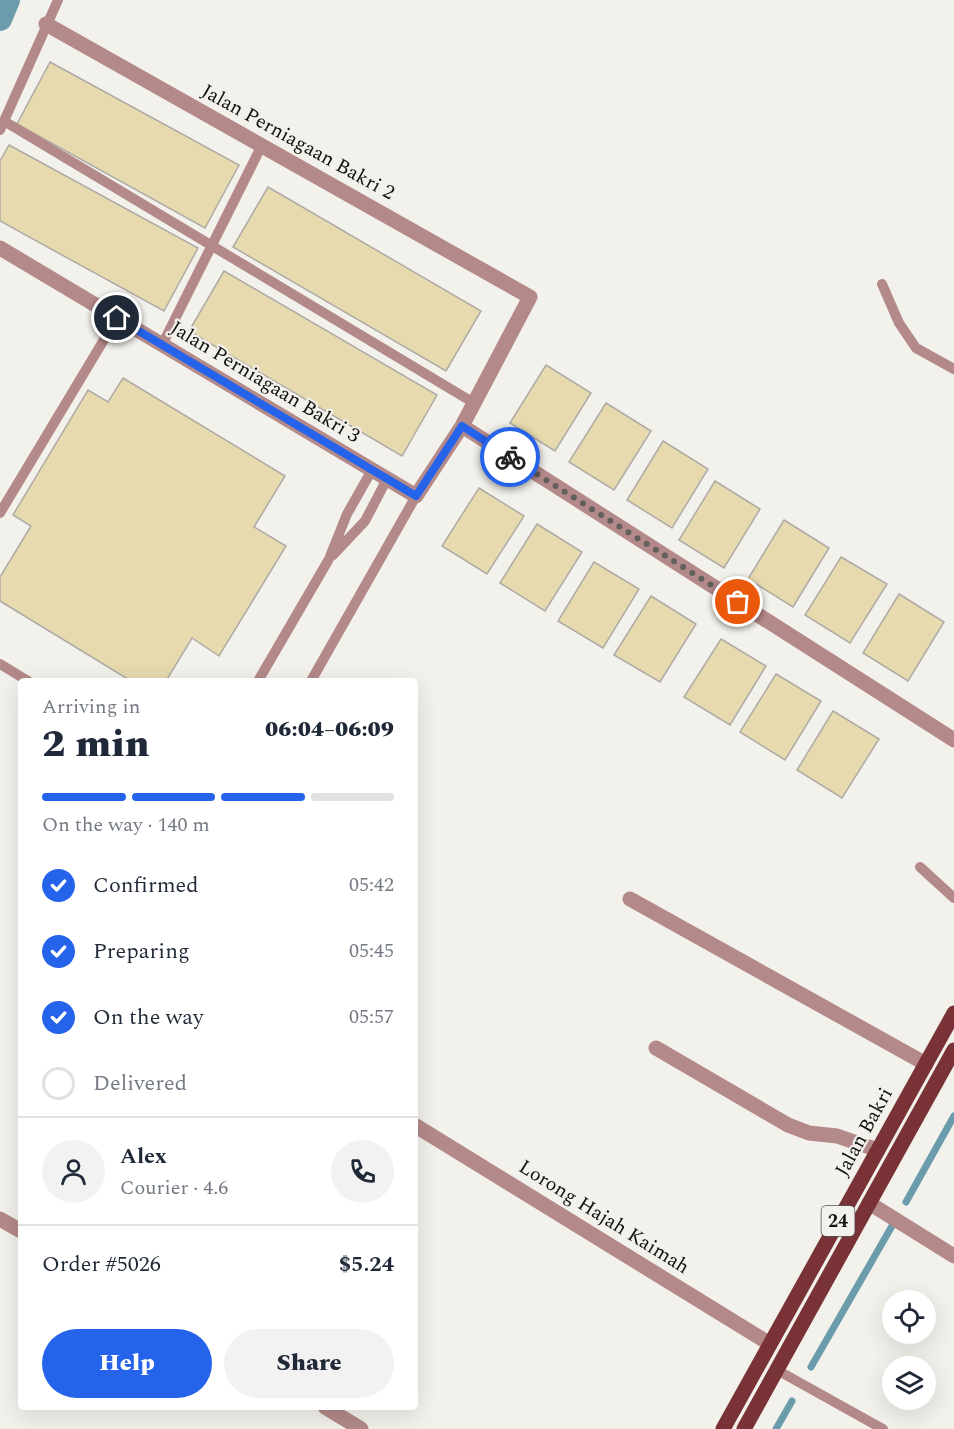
<!DOCTYPE html>
<html lang="en">
<head>
<meta charset="utf-8">
<style>
	body { margin:0; font-family:Spectral,serif; background:#f2f2f3; color:#1f2937; height:100vh; display:flex; flex-direction:column; font-size:22px; white-space:nowrap }
	* { box-sizing:border-box; margin:0 }
	p { font-size:20px; color:#747a83 }
	.icon { flex:none; width:33px; height:33px; fill:none; stroke:currentColor; stroke-width:2; stroke-linecap:round; stroke-linejoin:round }
	.map { position:relative; flex:1; overflow:hidden }
	.side { position:absolute; left:18px; top:678px; width:400px; height:732px; display:flex; flex-direction:column; background:#fff; border-radius:6px; box-shadow:0 6px 24px #0002 }
	.side>* { flex:none }
	.controls { position:absolute; left:882px; top:1290px; display:grid; gap:12px }
	.controls a { display:grid; place-items:center; width:54px; height:54px; border-radius:50%; background:#fff; box-shadow:0 6px 24px #0002; font-size:30px }
	.pin { position:absolute; display:grid; place-items:center; width:51px; height:51px; color:#fff; margin:-26px; border:3px solid #fff; border-radius:50%; box-shadow:0 2px 6px #0007 }
	.courier { position:absolute; display:grid; place-items:center; width:60px; height:60px; margin:-30px; border:4px solid #2563eb; border-radius:50%; background:#fff; color:#222; box-shadow:0 2px 8px #0007 }
	.overview em { font-style:normal; font-weight:800 }
	.overview div { display:flex; flex-direction:column-reverse }
	.overview { display:flex; align-items:center; justify-content:space-between; height:102px; padding:0 24px }
	h1 { font-size:39px; font-weight:800; line-height:45px }
	.bar { display:grid; grid-template-columns:repeat(4,1fr); gap:9px 6px; align-content:center; height:72px; padding:0 24px }
	.bar i { height:8px; border-radius:4px; background:#e0e1e3 }
	.bar .on { background:#2563eb }
	.bar p { grid-column:span 4 }
	.line { display:flex; align-items:center; gap:15px; padding:0 24px; border-top:2px solid #e0e1e3 }
	.line div { flex:1 }
	.round { display:grid; place-items:center; flex:none; width:63px; height:63px; border-radius:32px; background:#f2f2f3 }
	ol { padding:0 24px; list-style:none }
	li { display:flex; align-items:center; gap:18px; height:66px }
	li p { margin-inline-start:auto }
	li .icon { padding:6px; border-radius:50%; background:#2563eb; color:#fff; stroke-width:4 }
	li:last-child { color:#747a83 }
	li i { width:33px; height:33px; border:3px solid #e0e1e3; border-radius:50% }
	.cta { display:flex; gap:12px; margin-top:auto; padding:12px 24px }
	.cta a { flex:1; height:69px; border-radius:36px; background:#2563eb; color:#fff; font-size:24px; font-weight:800; line-height:69px; text-align:center }
	.cta a+a { background:#f2f2f3; color:#1f2937 }
	.map>svg:first-child { display:block }
</style>
</head>
<body>
<div class="map">
<svg width="954" height="1429" viewBox="0 0 954 1429">
	<rect width="100%" height="100%" fill="#f3f1eb"/>
	<g fill="none" stroke-linecap="round" stroke-linejoin="round">
		<path stroke="#6a9cac" stroke-width="7" d="M 906,1202 L 954,1116
			M 811,1367 L 892,1226
			M 776,1429 L 792,1401"/>
		<path stroke="#6a9cac" stroke-width="24" d="M 0,19 L 8,0"/>
	</g>
	<path fill="#e8daaf" stroke="#adaba5" stroke-width="1.5" d="M 50,62 L 239,165 L 205,228 L 17,124 Z
		M 9,145 L 198,248 L 164,311 L 0,221 L 0,161 Z
		M 268,187 L 481,311 L 446,371 L 233,247 Z
		M 224,271 L 437,395 L 402,456 L 189,331 Z
		M 546,365 L 591,393 L 555,451 L 510,423 Z
		M 123,378 L 285,476 L 254,527 L 286,546 L 219,656 L 192,638 L 166,681 L 131,681 L 0,601 L 0,577 L 31,526 L 13,515 L 88,390 L 108,402 Z
		M 606,403 L 651,431 L 614,490 L 569,462 Z
		M 663,441 L 708,469 L 672,528 L 627,500 Z
		M 715,481 L 760,509 L 724,568 L 679,540 Z
		M 479,488 L 524,516 L 487,574 L 442,546 Z
		M 784,520 L 829,548 L 793,607 L 748,579 Z
		M 537,524 L 582,552 L 545,611 L 500,583 Z
		M 841,557 L 887,584 L 850,643 L 805,615 Z
		M 594,562 L 639,589 L 603,648 L 558,621 Z
		M 899,594 L 944,622 L 908,681 L 863,653 Z
		M 651,596 L 696,624 L 660,682 L 614,655 Z
		M 721,639 L 766,666 L 730,725 L 684,697 Z
		M 776,674 L 821,701 L 785,760 L 740,732 Z
		M 833,711 L 879,739 L 842,798 L 797,770 Z"/>
	<g fill="none" stroke-linecap="round" stroke-linejoin="round">
		<path stroke="#b48989" stroke-width="10" d="M 4,121 L 474,403
			M 0,130 L 58,0
			M 882,284 L 899,323 L 916,348 L 954,369
			M 162,345 L 262,145
			M 0,513 L 117,318
			M 333,555 L 365,521 L 387,479
			M 0,664 L 28,681
			M 258,681 L 329,559 L 347,514 L 372,470
			M 311,681 L 416,496
			M 920,867 L 954,898
			M 777,1370 L 883,1429"/>
		<path stroke="#b48989" stroke-width="15" d="M 0,248 L 416,496 L 462,426 L 530,297 L 46,24
			M 462,426 L 954,740
			M 630,899 L 926,1064
			M 656,1048 L 788,1125 L 809,1133 L 837,1136 L 878,1150
			M 416,1126 L 770,1344
			M 869,1203 L 954,1256
			M 0,1219 L 21,1231
			M 325,1407 L 361,1429"/>
		<path stroke="#793235" stroke-width="15" d="M 723,1429 L 954,1013
			M 744,1429 L 954,1050"/>
	</g>
	<g fill="none" stroke-linecap="round" stroke-linejoin="round">
		<path stroke="#61605d" stroke-width="6" stroke-dasharray="0 10.8" d="M 510,457 L 738,602"/>
		<path stroke="#2563eb" stroke-width="8" d="M 117,318 L 416,496 L 462,426 L 510,457"/>
	</g>
	<g text-anchor="middle" dominant-baseline="central" stroke-width="4.5" stroke-linejoin="round" paint-order="stroke">
		<rect fill="#f3f1eb" stroke="#565552" stroke-width="1.5" x="821.5" y="1206" width="33" height="30" rx="4.5"/>
		<g font-size="18" font-weight="bold" fill="#131210">
			<text x="838" y="1221">24</text>
		</g>
		<g font-size="20" fill="#131210" stroke="#f3f1eb">
			<text transform="translate(298 142) rotate(29)">Jalan Perniagaan Bakri 2</text>
			<text transform="translate(265 382) rotate(31)">Jalan Perniagaan Bakri 3</text>
			<text transform="translate(864 1132) rotate(-61)">Jalan Bakri</text>
			<text transform="translate(604 1217) rotate(32)">Lorong Hajah Kaimah</text>
		</g>
	</g>
</svg>
<div class="controls">
<a><svg class="icon" aria-label="locate" viewBox="0 0 24 24"><circle cx="12" cy="12" r="6"/><path d="M12 2v4M12 18v4M2 12h4M18 12h4"/></svg></a>
<a><svg class="icon" aria-label="layers" viewBox="0 0 24 24"><path d="M12 4l9 5-9 5-9-5zM3 14l9 5 9-5"/></svg></a>
</div>
<div class="pin" style="left:738px;top:602px;background:#ea580c"><svg class="icon" aria-label="bag" viewBox="0 0 24 24"><path d="M5 8h14l-1 12H6zM9 8a3 3 0 0 1 6 0"/></svg></div>
<div class="pin" style="left:117px;top:318px;background:#1f2937"><svg class="icon" aria-label="home" viewBox="0 0 24 24"><path d="M3 11l9-7 9 7M6 9v11h12V9"/></svg></div>
<div class="courier" style="left:510px;top:457px"><svg class="icon" aria-label="bike" viewBox="0 0 24 24"><circle cx="6" cy="16" r="4"/><circle cx="18" cy="16" r="4"/><path d="M6 16l4-8h5l3 8M10 8l3 8H6M13 5h3"/></svg></div>
<section class="side">
<div class="overview"><div><h1>2 min</h1><p>Arriving in</p></div><em>06:04–06:09</em></div>
<div class="bar"><i class="on"></i><i class="on"></i><i class="on"></i><i></i><p>On the way · 140 m</p></div>
<ol>
<li><svg class="icon" aria-label="check" viewBox="0 0 24 24"><path d="M5 12l5 5 9-10"/></svg>Confirmed<p>05:42</p></li>
<li><svg class="icon" aria-label="check" viewBox="0 0 24 24"><path d="M5 12l5 5 9-10"/></svg>Preparing<p>05:45</p></li>
<li><svg class="icon" aria-label="check" viewBox="0 0 24 24"><path d="M5 12l5 5 9-10"/></svg>On the way<p>05:57</p></li>
<li><i></i>Delivered</li>
</ol>
<div class="line" style="height:108px"><a class="round"><svg class="icon" aria-label="person" viewBox="0 0 24 24"><circle cx="12" cy="8" r="4"/><path d="M4 21q1-7 8-7t8 7"/></svg></a><div><b>Alex</b><p>Courier · 4.6</p></div><a class="round"><svg class="icon" aria-label="phone" viewBox="0 0 24 24"><path d="M5 4h4l2 5-3 2q2 4 5 5l2-3 5 2v4C11 20 4 13 5 4z"/></svg></a></div>
<div class="line" style="height:78px"><div>Order #5026</div><b>$5.24</b></div>
<div class="cta"><a>Help</a><a>Share</a></div>
</section>
</div>
</body>
</html>
